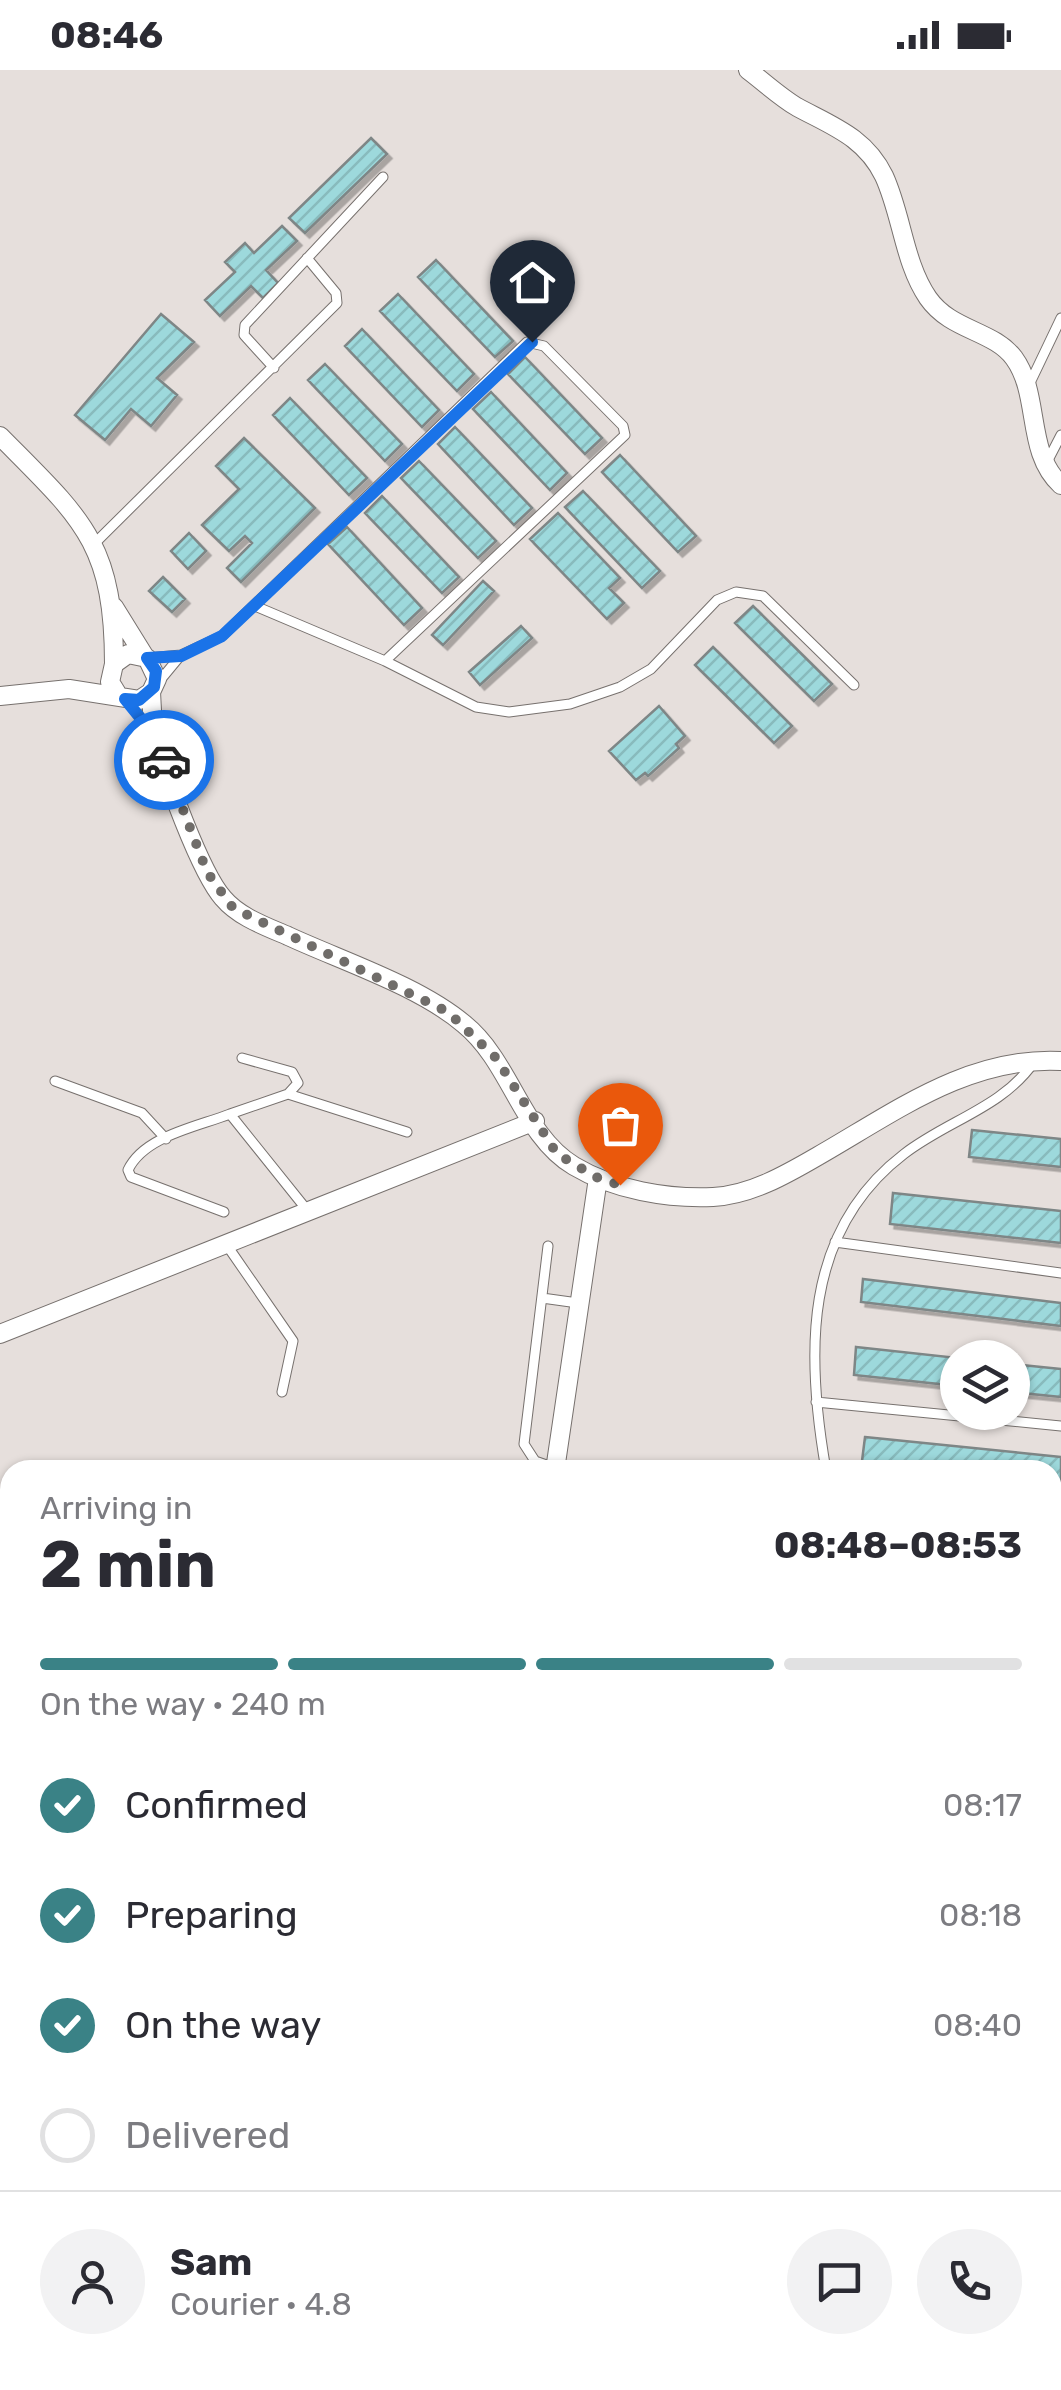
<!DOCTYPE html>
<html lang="en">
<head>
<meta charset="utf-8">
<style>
	body { margin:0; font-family:Rubik,sans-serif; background:#f2f2f3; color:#2b2b33; height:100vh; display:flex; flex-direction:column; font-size:38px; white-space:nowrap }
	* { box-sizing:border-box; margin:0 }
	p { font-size:32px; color:#7c7c81 }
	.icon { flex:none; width:55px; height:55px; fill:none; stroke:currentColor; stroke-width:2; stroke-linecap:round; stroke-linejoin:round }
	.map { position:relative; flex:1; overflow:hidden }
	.drawer { position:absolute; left:0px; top:1390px; width:1062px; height:930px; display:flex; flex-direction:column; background:#fff; border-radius:30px 30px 0 0; box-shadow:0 2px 8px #0004 }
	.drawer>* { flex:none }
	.buttons { position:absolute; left:940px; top:1270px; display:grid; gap:20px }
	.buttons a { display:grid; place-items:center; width:90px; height:90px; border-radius:50%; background:#fff; box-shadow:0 2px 8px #0004; font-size:50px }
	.pin { position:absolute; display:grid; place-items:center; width:85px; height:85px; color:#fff; margin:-102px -42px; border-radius:50% 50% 50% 0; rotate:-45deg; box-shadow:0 0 10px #0007 }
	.pin .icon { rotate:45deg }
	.courier { position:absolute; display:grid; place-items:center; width:100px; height:100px; margin:-50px; border:8px solid #1a73e8; border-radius:50%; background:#fff; color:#222; box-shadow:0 2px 12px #0007 }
	.head em { font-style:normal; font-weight:700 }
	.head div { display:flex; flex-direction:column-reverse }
	.head { display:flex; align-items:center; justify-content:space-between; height:170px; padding:0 40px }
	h1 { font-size:65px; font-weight:700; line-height:75px }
	.bar { display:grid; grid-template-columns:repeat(4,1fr); gap:15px 10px; align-content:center; height:120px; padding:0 40px }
	.bar i { height:12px; border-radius:8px; background:#e1e1e2 }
	.bar .active { background:#3a8286 }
	.bar p { grid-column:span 4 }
	.line { display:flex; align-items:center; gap:25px; padding:0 40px; border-top:2px solid #e1e1e2 }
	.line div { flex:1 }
	.round { display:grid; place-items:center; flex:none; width:105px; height:105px; border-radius:52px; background:#f2f2f3 }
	ol { padding:0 40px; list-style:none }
	li { display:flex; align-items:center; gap:30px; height:110px }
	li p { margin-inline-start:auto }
	li .icon { padding:10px; border-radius:50%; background:#3a8286; color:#fff; stroke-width:4 }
	li:last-child { color:#7c7c81 }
	li i { width:55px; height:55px; border:5px solid #e1e1e2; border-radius:50% }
	.status { display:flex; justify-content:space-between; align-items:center; height:70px; padding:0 50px; background:#fff; direction:ltr }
	.status svg { height:28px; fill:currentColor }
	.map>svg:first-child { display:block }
</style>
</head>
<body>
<div class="status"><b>08:46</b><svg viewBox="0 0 49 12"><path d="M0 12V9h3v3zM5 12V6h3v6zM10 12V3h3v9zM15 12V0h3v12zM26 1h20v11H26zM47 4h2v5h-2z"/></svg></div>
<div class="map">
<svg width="1061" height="2320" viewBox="0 0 1061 2320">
	<defs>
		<pattern id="building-hatch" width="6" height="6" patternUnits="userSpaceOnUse" patternTransform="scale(2.5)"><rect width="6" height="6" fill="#9dd9dc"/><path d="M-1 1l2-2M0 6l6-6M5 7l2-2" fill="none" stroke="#88bbbd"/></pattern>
		<filter id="shadow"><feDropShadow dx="4.5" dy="4.5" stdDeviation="0" flood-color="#0004"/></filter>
	</defs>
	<rect width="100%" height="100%" fill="#e6dfdc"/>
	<path fill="url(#building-hatch)" stroke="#7e8686" stroke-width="2.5" filter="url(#shadow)" d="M 371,68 L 387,84 L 305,163 L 289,148 Z
		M 282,156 L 297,171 L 266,200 L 278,213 L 263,228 L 251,216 L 220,246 L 205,230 L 235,202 L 225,192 L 245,173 L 254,183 Z
		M 436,190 L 513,271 L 495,287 L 418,207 Z
		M 398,224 L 474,304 L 457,321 L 380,241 Z
		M 161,244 L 194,272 L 157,308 L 177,325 L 151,356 L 131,339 L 105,370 L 75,345 Z
		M 362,259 L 439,340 L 422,357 L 345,276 Z
		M 525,287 L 602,368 L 585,384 L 508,304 Z
		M 325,294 L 402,374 L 385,391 L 308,310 Z
		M 491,322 L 567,403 L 550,420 L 473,339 Z
		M 290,328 L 367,408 L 349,425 L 273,345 Z
		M 455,357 L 532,438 L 514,455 L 438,374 Z
		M 244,368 L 315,438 L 241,512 L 227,498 L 252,473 L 245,466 L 229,481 L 202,455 L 239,419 L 216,396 Z
		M 620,385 L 696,466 L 678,482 L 602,402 Z
		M 419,391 L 496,471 L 478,488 L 401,408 Z
		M 583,421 L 660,501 L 642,518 L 565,437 Z
		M 382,426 L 459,507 L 442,523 L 365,443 Z
		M 558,443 L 620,508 L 609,518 L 624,533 L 607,549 L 530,469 Z
		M 347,457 L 422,538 L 404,555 L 328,474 Z
		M 189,463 L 206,481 L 188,499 L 171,481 Z
		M 163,507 L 185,529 L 172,542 L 149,521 Z
		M 483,511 L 494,521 L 443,575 L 432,565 Z
		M 753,536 L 832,614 L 814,631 L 735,553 Z
		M 521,556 L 532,568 L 480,615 L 469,602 Z
		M 713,577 L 792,656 L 774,673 L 695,595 Z
		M 659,636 L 685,666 L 676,674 L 679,678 L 648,706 L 645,703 L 636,710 L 609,681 Z
		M 972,1060 L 1061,1069 L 1061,1097 L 969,1087 Z
		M 893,1123 L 1061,1141 L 1061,1173 L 890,1154 Z
		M 863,1209 L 1061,1233 L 1061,1256 L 861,1232 Z
		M 856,1277 L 958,1288 L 958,1316 L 854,1305 Z
		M 1012,1294 L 1061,1299 L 1061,1327 L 1012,1322 Z
		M 865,1367 L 1061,1387 L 1061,1411 L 1052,1410 L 1052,1400 L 952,1400 L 862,1391 Z
		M 735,2310 L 763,2310 L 773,2320 L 725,2320 Z"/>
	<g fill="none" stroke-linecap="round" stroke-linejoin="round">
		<g stroke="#77716e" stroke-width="11">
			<path id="lane" d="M 274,298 L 244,265 L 245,255 L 383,107
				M 1029,315 L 1061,248
				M 1046,394 L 1061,365
				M 94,474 L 337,233 L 336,223 L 307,188
				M 255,536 L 385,591 L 476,637 L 509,642 L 570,634 L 620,617 L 651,599 L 717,530 L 736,522 L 763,526 L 854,615
				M 147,588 L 181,585 L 222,566 L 527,272 L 544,276 L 623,356 L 625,365 L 385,591
				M 157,614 L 181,585
				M 55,1011 L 142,1043 L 166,1069
				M 288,1024 L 407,1062
				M 230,1044 L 288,1024 L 298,1013 L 292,1002 L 242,988
				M 224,1142 L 131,1107 L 128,1100 C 144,1066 197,1057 230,1044 L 307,1140
				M 835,1172 L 1061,1203
				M 226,1174 L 293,1271 L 282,1322
				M 548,1176 L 524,1374 L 535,1391 L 555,1398
				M 542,1228 L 578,1233
				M 816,1332 L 1061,1356
				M 826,1400 C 806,1286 802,1162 904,1084 C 948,1050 1002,1038 1034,992
				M 1052,1517 L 1061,1518
				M 1052,1669 L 1061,1670
				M 1031,2310 L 1034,2320
				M 468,2320 L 496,2310"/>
		</g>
		<g stroke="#77716e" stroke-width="20">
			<path id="street" d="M 748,0 C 764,12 780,27 797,37 C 832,56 865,67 884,106 C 902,145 904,193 928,228 C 951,261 993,260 1014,288 C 1041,325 1025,382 1061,415
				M 0,366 C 81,448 114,472 114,594
				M 114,537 L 145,587
				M 151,622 C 152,637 152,654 155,668 C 165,704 200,802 223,828 C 239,847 265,856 288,866 C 342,891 419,916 464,954 C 511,992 522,1065 574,1096 C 614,1120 668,1129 713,1127 C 751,1125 787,1104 818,1086 C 895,1042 969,986 1061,991
				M 0,626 L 69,619 L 139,630 L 151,622 L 157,609 L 147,588 L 128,584 L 114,594 L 110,612 L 118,625
				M 0,1264 L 535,1051
				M 555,1400 L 598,1108
				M 1052,1887 L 1061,1884"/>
		</g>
		<g stroke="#77716e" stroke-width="28">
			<path id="secondary" d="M 1052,2252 L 1061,2245
				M 965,2320 L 978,2310"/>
		</g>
		<use href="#lane" stroke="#fff" stroke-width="9"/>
		<use href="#street" stroke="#fff" stroke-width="18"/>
		<use href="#secondary" stroke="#f9d7c2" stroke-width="25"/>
	</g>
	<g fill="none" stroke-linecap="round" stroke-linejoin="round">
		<path stroke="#706d6a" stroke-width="10" stroke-dasharray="0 18" d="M 164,690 L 207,802 L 233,838 L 448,942 L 496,988 L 557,1084 L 598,1108 L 620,1115"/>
		<path stroke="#1a73e8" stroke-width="12" d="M 164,690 L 155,666 L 125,629 L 139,630 L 154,617 L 156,601 L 147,588 L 181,586 L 222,566 L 532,272"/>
	</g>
</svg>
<div class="buttons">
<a><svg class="icon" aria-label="layers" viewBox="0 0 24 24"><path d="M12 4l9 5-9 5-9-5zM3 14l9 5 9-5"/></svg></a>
</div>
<div class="pin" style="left:620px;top:1115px;background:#ea580c"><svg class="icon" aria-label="bag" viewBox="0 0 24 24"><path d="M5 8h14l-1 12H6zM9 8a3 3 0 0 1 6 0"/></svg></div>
<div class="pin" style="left:532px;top:272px;background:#1f2937"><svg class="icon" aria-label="home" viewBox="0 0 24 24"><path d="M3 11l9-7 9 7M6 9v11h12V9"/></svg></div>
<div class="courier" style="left:164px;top:690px"><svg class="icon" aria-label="car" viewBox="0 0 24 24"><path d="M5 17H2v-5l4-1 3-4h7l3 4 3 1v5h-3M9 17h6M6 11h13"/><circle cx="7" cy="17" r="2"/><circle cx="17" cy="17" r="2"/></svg></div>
<section class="drawer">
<div class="head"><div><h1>2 min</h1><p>Arriving in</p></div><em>08:48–08:53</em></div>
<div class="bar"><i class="active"></i><i class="active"></i><i class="active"></i><i></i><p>On the way · 240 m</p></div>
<ol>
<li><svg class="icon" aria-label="check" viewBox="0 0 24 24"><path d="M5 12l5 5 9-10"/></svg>Confirmed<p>08:17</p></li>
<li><svg class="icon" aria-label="check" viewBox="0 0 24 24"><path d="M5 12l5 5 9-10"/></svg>Preparing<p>08:18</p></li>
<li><svg class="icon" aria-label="check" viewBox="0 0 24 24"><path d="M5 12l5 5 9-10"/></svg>On the way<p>08:40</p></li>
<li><i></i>Delivered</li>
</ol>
<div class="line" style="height:180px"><a class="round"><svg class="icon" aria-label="person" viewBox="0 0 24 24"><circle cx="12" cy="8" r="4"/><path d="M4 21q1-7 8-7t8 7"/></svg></a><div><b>Sam</b><p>Courier · 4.8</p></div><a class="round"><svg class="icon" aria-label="chat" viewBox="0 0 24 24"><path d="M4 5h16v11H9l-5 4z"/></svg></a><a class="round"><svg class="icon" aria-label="phone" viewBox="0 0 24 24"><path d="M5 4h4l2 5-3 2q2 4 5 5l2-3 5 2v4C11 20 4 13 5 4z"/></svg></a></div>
</section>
</div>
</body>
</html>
